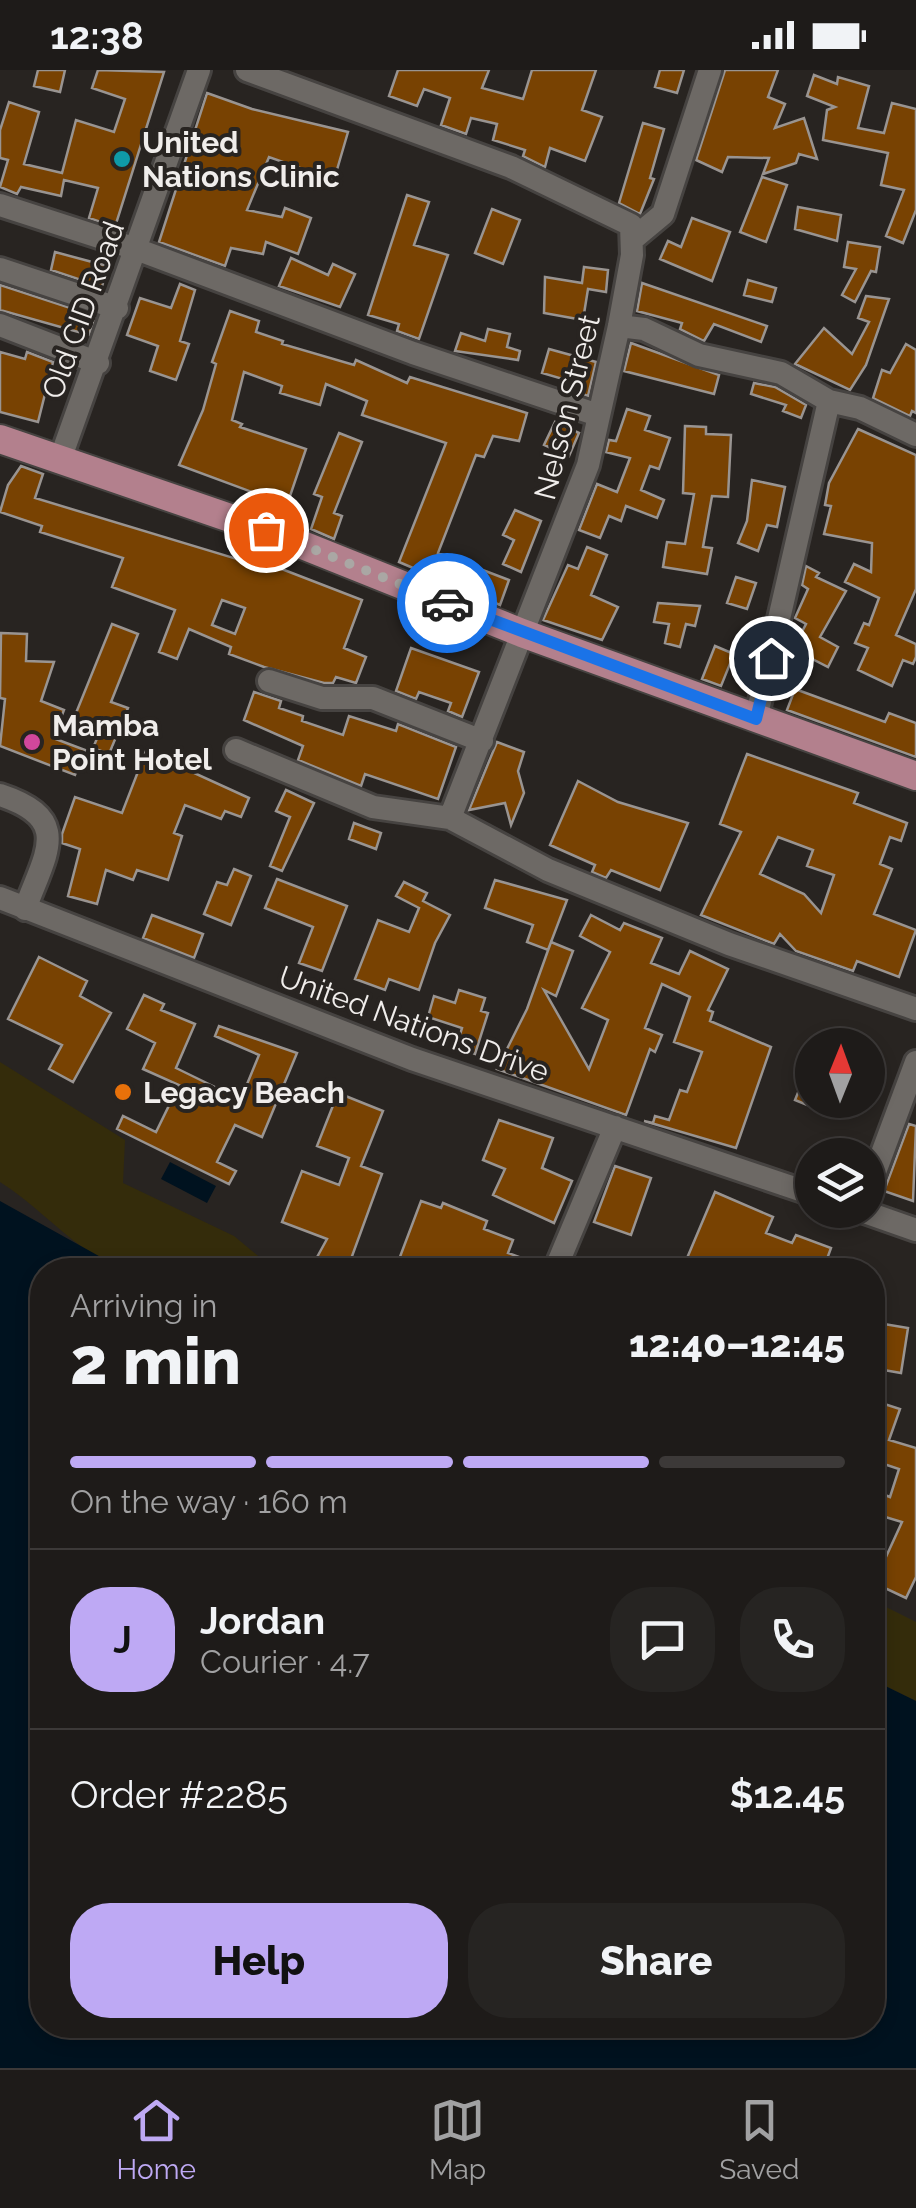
<!DOCTYPE html>
<html lang="en">
<head>
<meta charset="utf-8">
<style>
	body { margin:0; font-family:Raleway,sans-serif; background:#262422; color:#f1f3f6; height:100vh; display:flex; flex-direction:column; font-size:38px; white-space:nowrap }
	* { box-sizing:border-box; margin:0 }
	p { font-size:32px; color:#a1a1a2 }
	.icon { flex:none; width:55px; height:55px; fill:none; stroke:currentColor; stroke-width:2; stroke-linecap:round; stroke-linejoin:round }
	.map { position:relative; flex:1; overflow:hidden }
	.details { position:absolute; left:30px; top:1188px; width:855px; height:780px; display:flex; flex-direction:column; background:#1e1b19; border-radius:40px; box-shadow:0 5px 15px #0003,0 0 0 2px #3c3938 }
	.details>* { flex:none }
	.needle { width:65px; rotate:1deg }
	.fabs { position:absolute; left:795px; top:958px; display:grid; gap:20px }
	.fabs a { display:grid; place-items:center; width:90px; height:90px; border-radius:50%; background:#1e1b19; box-shadow:0 5px 15px #0003,0 0 0 2px #3c3938; font-size:50px }
	.pin { position:absolute; display:grid; place-items:center; width:85px; height:85px; color:#fff; margin:-42px; border:5px solid #fff; border-radius:50%; box-shadow:0 2px 10px #0007 }
	.courier { position:absolute; display:grid; place-items:center; width:100px; height:100px; margin:-50px; border:8px solid #1a73e8; border-radius:50%; background:#fff; color:#222; box-shadow:0 2px 12px #0007 }
	.summary em { font-style:normal; font-weight:800 }
	.summary div { display:flex; flex-direction:column-reverse }
	.summary { display:flex; align-items:center; justify-content:space-between; height:170px; padding:0 40px }
	h1 { font-size:65px; font-weight:800; line-height:75px }
	.bar { display:grid; grid-template-columns:repeat(4,1fr); gap:15px 10px; align-content:center; height:120px; padding:0 40px }
	.bar i { height:12px; border-radius:8px; background:#3c3938 }
	.bar .current { background:#bea9f4 }
	.bar p { grid-column:span 4 }
	.line { display:flex; align-items:center; gap:25px; padding:0 40px; border-top:2px solid #3c3938 }
	.line div { flex:1 }
	.round { display:grid; place-items:center; flex:none; width:105px; height:105px; border-radius:40px; background:#262422 }
	.button { display:flex; gap:20px; margin-top:auto; padding:20px 40px }
	.button a { flex:1; height:115px; border-radius:40px; background:#bea9f4; color:#111; font-size:40px; font-weight:800; line-height:115px; text-align:center }
	.button a+a { background:#262422; color:#f1f3f6 }
	.status { display:flex; justify-content:space-between; align-items:center; height:70px; padding:0 50px; background:#1e1b19; direction:ltr }
	.status svg { height:28px; fill:currentColor }
	.tabs { display:flex; justify-content:space-around; align-items:center; height:140px; border-top:2px solid #3c3938; background:#1e1b19; font-size:28px; color:#a1a1a2 }
	.tabs a { display:grid; justify-items:center; gap:5px }
	.tabs .current { color:#bea9f4 }
	.map>svg:first-child { display:block }
</style>
</head>
<body>
<div class="status"><b>12:38</b><svg viewBox="0 0 49 12"><path d="M0 12V9h3v3zM5 12V6h3v6zM10 12V3h3v9zM15 12V0h3v12zM26 1h20v11H26zM47 4h2v5h-2z"/></svg></div>
<div class="map">
<svg width="916" height="1998" viewBox="0 0 916 1998">
	<rect width="100%" height="100%" fill="#282421"/>
	<path fill="#342c0b" d="M 0,992 L 125,1070 L 123,1113 L 234,1166 L 275,1200 C 215,1200 136,1215 85,1179 C 55,1158 32,1132 0,1112 Z
		M 872,1530 L 916,1552 L 916,1631 L 873,1610 Z"/>
	<path fill="#00121f" d="M 170,1092 L 216,1116 L 207,1133 L 161,1109 Z
		M 0,1131 L 124,1200 L 42,1200 L 42,1955 L 872,1955 L 873,1610 L 916,1631 L 916,1998 L 0,1998 Z"/>
	<path fill="#784202" stroke="#999491" stroke-width="2.5" fill-rule="evenodd" d="M 38,0 L 65,0 L 60,22 L 34,16 Z
		M 98,0 L 164,2 L 115,157 L 89,148 L 98,118 L 64,110 L 61,126 L 21,117 L 17,124 L 0,117 L 8,90 L 0,88 L 0,60 L 9,32 L 39,42 L 24,94 L 62,103 L 76,50 L 114,62 L 125,29 L 92,18 Z
		M 398,0 L 489,0 L 482,18 L 523,29 L 532,0 L 596,0 L 582,40 L 602,47 L 585,91 L 550,78 L 545,97 L 523,86 L 525,80 L 493,70 L 497,54 L 471,48 L 466,64 L 441,55 L 450,28 L 424,19 L 417,36 L 389,26 Z
		M 660,0 L 684,0 L 677,23 L 655,17 Z
		M 725,0 L 778,0 L 768,27 L 785,34 L 775,58 L 804,48 L 817,89 L 799,84 L 796,93 L 763,104 L 769,88 L 728,87 L 722,102 L 696,90 Z
		M 814,5 L 837,14 L 838,7 L 869,16 L 858,58 L 884,63 L 892,33 L 916,39 L 916,140 L 903,173 L 886,166 L 904,120 L 881,115 L 888,83 L 823,70 L 827,40 L 835,37 L 807,26 Z
		M 207,23 L 252,39 L 348,62 L 334,110 L 269,87 L 247,140 L 282,147 L 285,138 L 311,148 L 298,184 L 266,172 L 263,184 L 231,178 L 225,196 L 159,172 Z
		M 643,53 L 664,59 L 650,108 L 654,109 L 640,144 L 619,133 Z
		M 762,107 L 787,115 L 766,172 L 740,162 Z
		M 407,125 L 429,132 L 414,175 L 448,185 L 419,269 L 397,261 L 399,254 L 368,245 Z
		M 798,137 L 841,145 L 837,171 L 795,159 Z
		M 492,139 L 520,150 L 503,194 L 475,183 Z
		M 692,148 L 730,162 L 712,211 L 660,189 L 668,171 L 681,177 Z
		M 848,172 L 880,177 L 876,202 L 871,201 L 855,232 L 842,225 L 856,199 L 844,197 Z
		M 55,182 L 107,196 L 102,217 L 51,200 Z
		M 291,188 L 328,205 L 333,194 L 355,204 L 340,237 L 279,216 Z
		M 584,197 L 608,200 L 606,222 L 588,219 L 583,250 L 544,243 L 545,207 L 582,213 Z
		M 748,210 L 776,218 L 772,232 L 744,225 Z
		M 642,213 L 767,256 L 761,272 L 714,254 L 704,271 L 680,259 L 682,253 L 637,241 Z
		M 180,214 L 195,220 L 180,271 L 189,274 L 176,310 L 150,301 L 158,276 L 127,265 L 140,228 L 171,238 Z
		M 0,215 L 95,246 L 89,265 L 0,240 Z
		M 866,226 L 889,229 L 866,295 L 850,320 L 795,294 L 824,258 L 852,284 L 869,252 L 858,248 Z
		M 230,241 L 259,251 L 256,262 L 283,271 L 282,274 L 354,295 L 356,290 L 407,313 L 410,307 L 527,343 L 519,371 L 493,366 L 484,387 L 476,385 L 438,483 L 509,510 L 500,535 L 399,492 L 446,373 L 362,345 L 367,331 L 326,314 L 320,335 L 280,323 L 282,316 L 244,302 L 232,350 L 242,354 L 240,357 L 306,379 L 287,435 L 179,395 L 203,340 L 216,294 L 212,292 Z
		M 488,259 L 510,264 L 507,277 L 520,281 L 518,290 L 455,281 L 461,263 L 485,271 Z
		M 631,273 L 719,305 L 714,324 L 624,301 Z
		M 906,274 L 916,280 L 916,343 L 912,341 L 910,346 L 873,328 L 882,300 L 890,303 Z
		M 549,279 L 596,292 L 588,326 L 568,319 L 570,311 L 542,303 Z
		M 0,282 L 25,289 L 27,282 L 53,292 L 38,352 L 0,342 Z
		M 754,313 L 775,317 L 806,335 L 801,348 L 783,341 L 786,335 L 751,324 Z
		M 627,339 L 650,346 L 645,360 L 670,368 L 659,399 L 650,396 L 641,420 L 664,430 L 657,448 L 626,436 L 621,451 L 609,446 L 600,468 L 579,460 L 597,414 L 617,422 L 630,388 L 606,382 L 609,370 L 616,371 Z
		M 555,352 L 579,363 L 569,386 L 544,375 Z
		M 685,356 L 706,357 L 706,364 L 731,365 L 728,427 L 712,426 L 703,477 L 712,478 L 707,504 L 663,497 L 667,472 L 685,474 L 694,424 L 683,423 Z
		M 858,359 L 916,385 L 916,519 L 896,565 L 916,574 L 916,587 L 913,594 L 903,590 L 892,616 L 858,600 L 868,578 L 855,573 L 864,553 L 869,555 L 879,528 L 845,512 L 854,494 L 871,502 L 872,473 L 824,464 L 831,436 L 825,435 L 829,413 Z
		M 339,363 L 362,372 L 334,443 L 342,446 L 334,469 L 311,459 L 322,427 L 314,424 Z
		M 21,396 L 43,404 L 35,428 L 260,496 L 261,491 L 362,530 L 344,578 L 366,587 L 356,613 L 336,607 L 333,613 L 324,613 L 264,597 L 229,584 L 231,577 L 189,559 L 177,589 L 159,582 L 175,540 L 112,517 L 123,488 L 40,462 L 42,456 L 0,442 L 8,415 ZM 222,530 L 245,538 L 235,564 L 212,555 Z
		M 752,410 L 785,417 L 777,457 L 767,455 L 758,481 L 738,473 L 747,451 Z
		M 515,440 L 541,451 L 521,502 L 503,494 L 514,470 L 503,465 Z
		M 587,477 L 607,485 L 591,525 L 618,537 L 602,570 L 543,550 L 568,495 L 578,499 Z
		M 806,496 L 819,503 L 816,507 L 846,521 L 820,567 L 838,577 L 828,597 L 793,579 L 806,554 L 795,548 L 808,519 L 802,515 Z
		M 736,507 L 756,513 L 747,539 L 727,533 Z
		M 658,533 L 700,536 L 695,556 L 686,554 L 680,577 L 665,573 L 669,554 L 654,552 Z
		M 112,554 L 138,564 L 111,632 L 128,638 L 109,684 L 93,678 L 101,659 L 74,648 Z
		M 1,563 L 27,564 L 26,591 L 54,592 L 41,631 L 64,640 L 53,668 L 85,680 L 75,705 L 0,676 L 5,629 L 0,628 Z
		M 715,576 L 734,584 L 721,616 L 702,609 Z
		M 411,578 L 479,602 L 462,647 L 448,641 L 451,633 L 419,622 L 416,629 L 396,621 Z
		M 795,619 L 885,652 L 889,643 L 916,653 L 916,687 L 787,640 Z
		M 254,622 L 281,631 L 279,638 L 303,646 L 302,651 L 343,665 L 349,646 L 396,661 L 398,654 L 456,677 L 438,729 L 365,704 L 361,716 L 298,690 L 303,676 L 244,650 Z
		M 497,672 L 524,682 L 518,701 L 524,723 L 511,755 L 505,733 L 469,740 Z
		M 146,681 L 249,728 L 241,747 L 225,741 L 221,749 L 185,735 L 174,763 L 182,766 L 168,810 L 137,800 L 133,810 L 106,800 L 97,834 L 68,826 L 80,779 L 62,773 L 62,764 L 75,727 L 122,743 Z
		M 747,684 L 858,723 L 854,733 L 907,753 L 901,771 L 890,767 L 880,794 L 892,799 L 874,844 L 916,860 L 899,907 L 857,891 L 853,901 L 796,881 L 780,864 L 774,874 L 701,845 L 741,762 L 720,754 ZM 778,767 L 813,780 L 807,796 L 834,805 L 821,843 L 804,824 L 760,804 Z
		M 578,711 L 618,732 L 688,753 L 660,820 L 611,800 L 606,808 L 592,802 L 595,795 L 550,775 Z
		M 286,720 L 314,733 L 282,801 L 270,796 L 290,747 L 276,741 Z
		M 354,753 L 381,763 L 376,779 L 349,769 Z
		M 234,799 L 251,806 L 231,855 L 204,844 L 217,812 L 227,815 Z
		M 277,809 L 347,836 L 322,901 L 299,893 L 313,857 L 265,838 Z
		M 495,810 L 567,830 L 548,880 L 527,872 L 533,855 L 485,838 Z
		M 404,812 L 427,823 L 423,831 L 450,845 L 435,873 L 419,920 L 389,909 L 385,920 L 355,909 L 378,850 L 409,862 L 419,838 L 396,826 Z
		M 152,845 L 203,864 L 194,888 L 143,868 Z
		M 591,845 L 620,860 L 624,853 L 662,868 L 651,893 L 679,904 L 690,881 L 728,899 L 708,940 L 713,942 L 710,951 L 771,977 L 736,1078 L 644,1051 L 653,1053 L 655,1046 L 669,1050 L 680,1020 L 687,1022 L 702,982 L 674,972 L 690,927 L 662,914 L 645,958 L 662,965 L 655,982 L 650,979 L 626,1045 L 497,999 L 527,939 L 551,872 L 573,881 L 556,926 L 544,920 L 589,999 L 608,950 L 582,938 L 610,882 L 580,866 Z
		M 39,887 L 87,911 L 80,926 L 111,943 L 73,1012 L 49,999 L 62,975 L 8,949 Z
		M 459,920 L 485,928 L 481,941 L 488,943 L 475,984 L 456,978 L 462,958 L 428,947 L 434,926 L 455,933 Z
		M 144,925 L 164,934 L 161,940 L 195,954 L 176,998 L 217,1018 L 228,1016 L 243,1024 L 259,985 L 215,966 L 219,956 L 297,983 L 262,1067 L 235,1055 L 217,1092 L 236,1101 L 229,1114 L 117,1059 L 123,1046 L 156,1062 L 179,1015 L 143,999 L 155,973 L 127,959 Z
		M 812,988 L 812,1030 L 847,1030 L 839,1048 L 795,1030 Z
		M 338,1023 L 383,1041 L 361,1096 L 382,1104 L 347,1200 L 310,1200 L 327,1169 L 282,1152 L 302,1101 L 339,1115 L 349,1088 L 317,1076 Z
		M 499,1050 L 553,1068 L 542,1098 L 572,1111 L 554,1153 L 493,1125 L 505,1099 L 483,1090 Z
		M 909,1054 L 916,1056 L 913,1131 L 884,1121 Z
		M 615,1096 L 651,1108 L 631,1165 L 594,1152 Z
		M 715,1122 L 773,1147 L 766,1163 L 792,1173 L 796,1165 L 831,1178 L 823,1200 L 682,1200 Z
		M 421,1131 L 441,1138 L 443,1133 L 487,1151 L 484,1159 L 513,1170 L 508,1183 L 541,1195 L 540,1200 L 395,1200 Z
		M 872,1252 L 908,1258 L 901,1303 L 872,1298 Z
		M 872,1330 L 900,1339 L 889,1370 L 916,1378 L 916,1507 L 906,1528 L 874,1513 L 902,1452 L 872,1443 L 872,1420 L 890,1427 L 899,1399 L 872,1390 Z"/>
	<g fill="none" stroke-linecap="round" stroke-linejoin="round">
		<g stroke="#464341" stroke-width="28">
			<path id="minor" d="M 247,0 L 511,97 L 631,155 L 632,185 L 619,256 L 588,395 L 450,748
				M 0,135 L 136,179 L 413,283 L 598,345
				M 633,169 L 663,144 L 710,0
				M 0,199 L 117,238
				M 0,255 L 98,293
				M 619,256 L 644,259 L 699,285 L 781,303 L 829,331 L 860,338 L 916,365
				M 61,387 L 199,0
				M 269,611 L 322,628 L 373,628 L 482,671
				M 756,649 L 829,331
				M 236,680 L 373,737 L 450,748 L 548,800 L 729,874 L 916,939
				M 0,725 C 73,749 46,782 25,839
				M 0,828 L 412,989 L 812,1124
				M 868,1121 L 916,992
				M 859,1140 L 916,1160
				M 555,1200 L 615,1057"/>
		</g>
		<g stroke="#464341" stroke-width="32">
			<path id="major" d="M 0,369 L 265,460 L 522,563 L 916,706"/>
		</g>
		<use href="#minor" stroke="#6d6965" stroke-width="22"/>
		<use href="#major" stroke="#b3808d" stroke-width="28"/>
	</g>
	<g fill="none" stroke-linecap="round" stroke-linejoin="round">
		<path stroke="#aaa7a4" stroke-width="10" stroke-dasharray="0 18" d="M 266,460 L 447,533"/>
		<path stroke="#1a73e8" stroke-width="12" d="M 447,533 L 756,649 L 771,588"/>
	</g>
	<circle fill="#0f9aa8" stroke="#282421" stroke-width="4" cx="122" cy="89" r="10"/>
	<circle fill="#d1479c" stroke="#282421" stroke-width="4" cx="32" cy="672" r="10"/>
	<circle fill="#e8710a" stroke="#282421" stroke-width="4" cx="123" cy="1022" r="10"/>
	<g text-anchor="middle" dominant-baseline="central" stroke-width="8" stroke-linejoin="round" paint-order="stroke">
		<g font-size="30" font-weight="bold" fill="#f0edeb" stroke="#282421" text-anchor="start">
			<text x="142" y="72">United<tspan x="142" dy="34">Nations Clinic</tspan></text>
			<text x="52" y="655">Mamba<tspan x="52" dy="34">Point Hotel</tspan></text>
			<text x="143" y="1022">Legacy Beach</text>
		</g>
		<g font-size="30" fill="#f0edeb" stroke="#282421">
			<text transform="translate(83 240) rotate(-70)">Old CID Road</text>
			<text transform="translate(567 337) rotate(-76)">Nelson Street</text>
			<text transform="translate(414 954) rotate(20)">United Nations Drive</text>
		</g>
	</g>
</svg>
<div class="fabs">
<a><svg class="needle" viewBox="-14 -14 28 28"><path d="M0-13l5 13h-10z" fill="#e53935"/><path d="M0 13l5-13h-10z" fill="#a1a1a2"/></svg></a>
<a><svg class="icon" aria-label="layers" viewBox="0 0 24 24"><path d="M12 4l9 5-9 5-9-5zM3 14l9 5 9-5"/></svg></a>
</div>
<div class="pin" style="left:266px;top:460px;background:#ea580c"><svg class="icon" aria-label="bag" viewBox="0 0 24 24"><path d="M5 8h14l-1 12H6zM9 8a3 3 0 0 1 6 0"/></svg></div>
<div class="pin" style="left:771px;top:588px;background:#1f2937"><svg class="icon" aria-label="home" viewBox="0 0 24 24"><path d="M3 11l9-7 9 7M6 9v11h12V9"/></svg></div>
<div class="courier" style="left:447px;top:533px"><svg class="icon" aria-label="car" viewBox="0 0 24 24"><path d="M5 17H2v-5l4-1 3-4h7l3 4 3 1v5h-3M9 17h6M6 11h13"/><circle cx="7" cy="17" r="2"/><circle cx="17" cy="17" r="2"/></svg></div>
<section class="details">
<div class="summary"><div><h1>2 min</h1><p>Arriving in</p></div><em>12:40–12:45</em></div>
<div class="bar"><i class="current"></i><i class="current"></i><i class="current"></i><i></i><p>On the way · 160 m</p></div>
<div class="line" style="height:180px"><b class="round" style="background:#bea9f4;color:#111">J</b><div><b>Jordan</b><p>Courier · 4.7</p></div><a class="round"><svg class="icon" aria-label="chat" viewBox="0 0 24 24"><path d="M4 5h16v11H9l-5 4z"/></svg></a><a class="round"><svg class="icon" aria-label="phone" viewBox="0 0 24 24"><path d="M5 4h4l2 5-3 2q2 4 5 5l2-3 5 2v4C11 20 4 13 5 4z"/></svg></a></div>
<div class="line" style="height:130px"><div>Order #2285</div><b>$12.45</b></div>
<div class="button"><a>Help</a><a>Share</a></div>
</section>
</div>
<nav class="tabs">
<a class="current"><svg class="icon" aria-label="home" viewBox="0 0 24 24"><path d="M3 11l9-7 9 7M6 9v11h12V9"/></svg>Home</a>
<a><svg class="icon" aria-label="map" viewBox="0 0 24 24"><path d="M3 6l6-2 6 2 6-2v14l-6 2-6-2-6 2zM9 4v14M15 6v14"/></svg>Map</a>
<a><svg class="icon" aria-label="saved" viewBox="0 0 24 24"><path d="M7 4h10v16l-5-4-5 4z"/></svg>Saved</a>
</nav>
</body>
</html>
